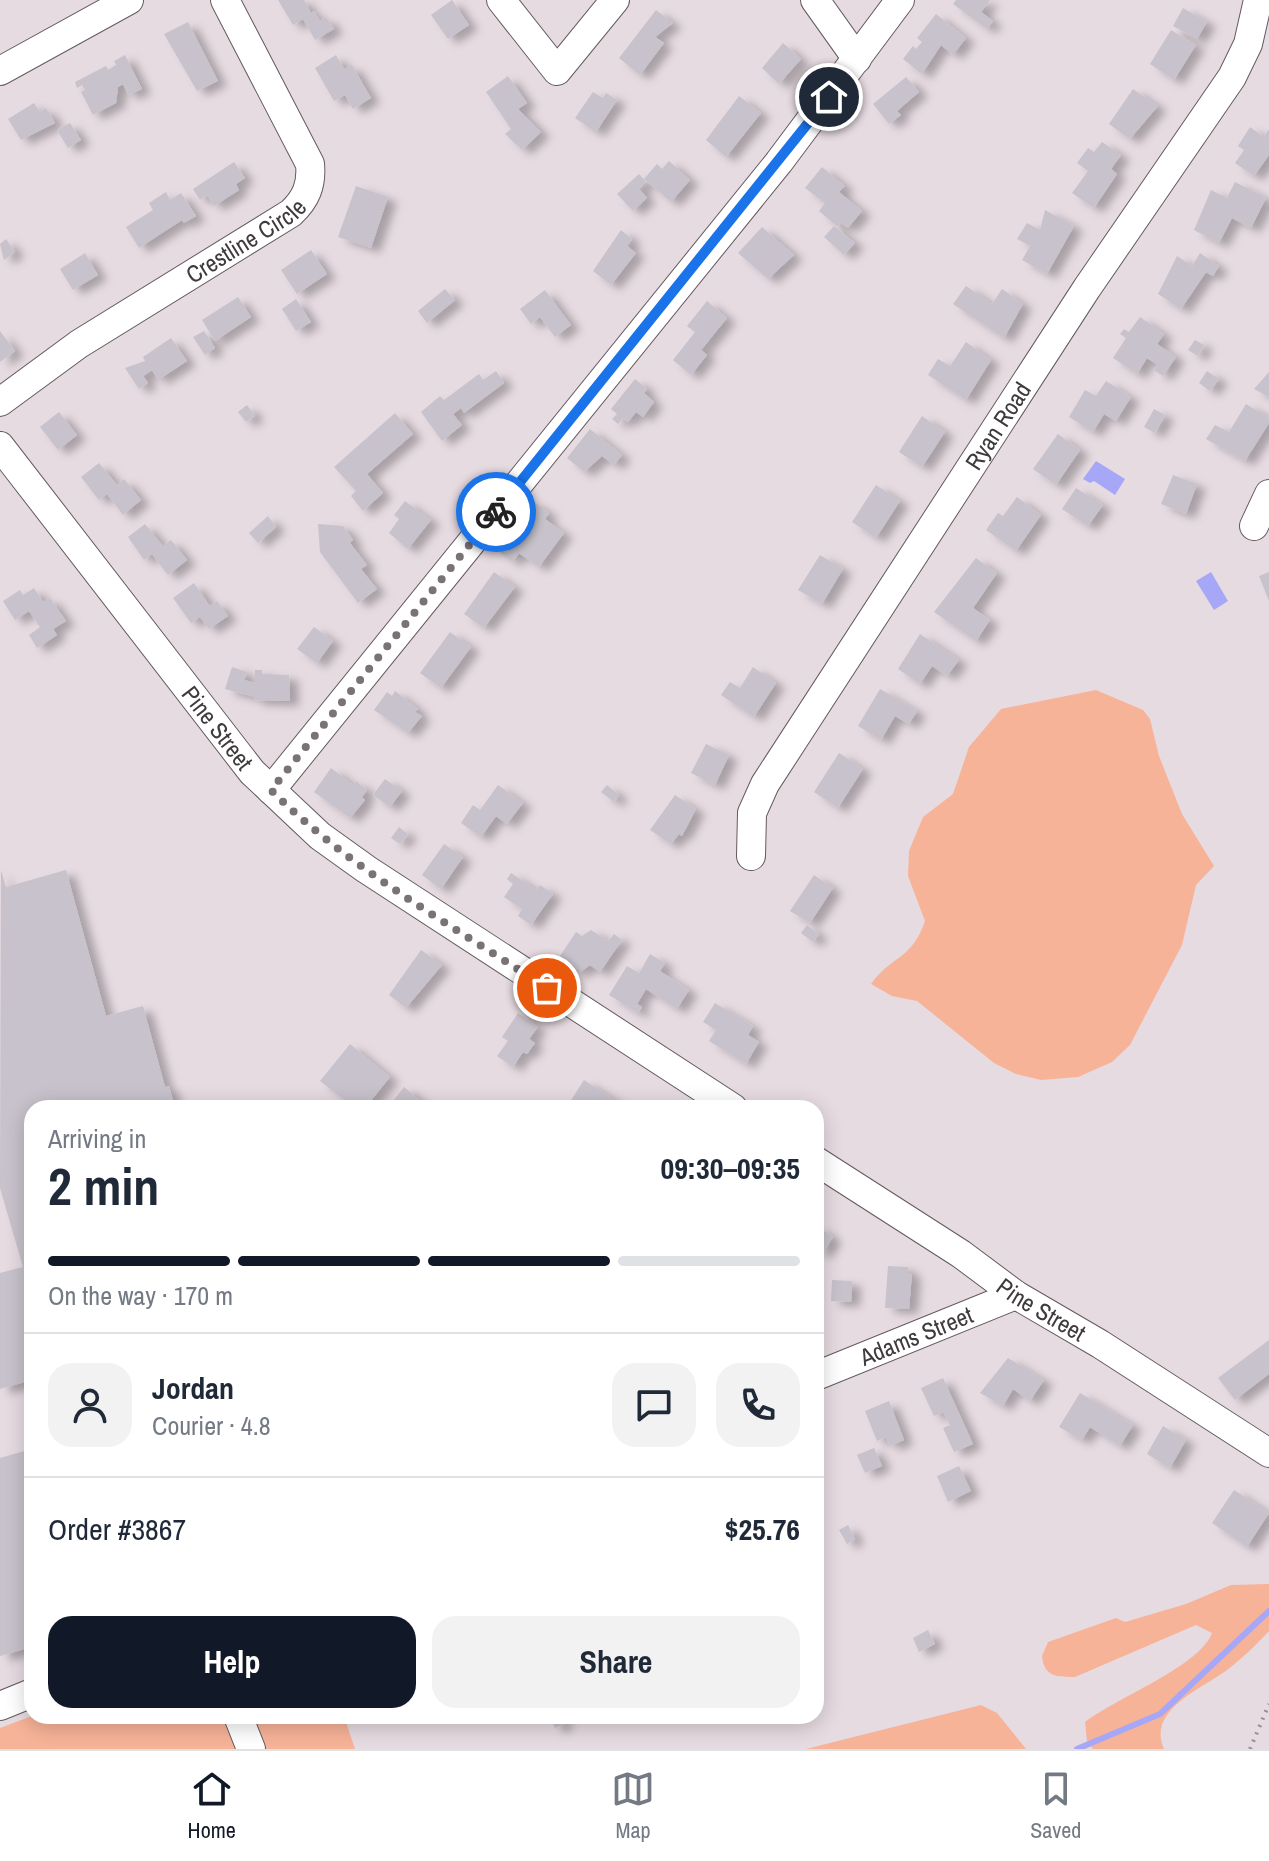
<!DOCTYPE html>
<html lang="en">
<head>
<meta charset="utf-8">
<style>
	body { margin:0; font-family:"Archivo Narrow",sans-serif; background:#f2f2f3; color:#1f2937; height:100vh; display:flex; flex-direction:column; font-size:30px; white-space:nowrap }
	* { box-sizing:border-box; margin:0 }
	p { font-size:26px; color:#747a83 }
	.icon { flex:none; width:44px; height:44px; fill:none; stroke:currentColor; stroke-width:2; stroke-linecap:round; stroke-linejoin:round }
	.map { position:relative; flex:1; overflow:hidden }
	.drawer { position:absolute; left:24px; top:1100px; width:800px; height:624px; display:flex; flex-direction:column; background:#fff; border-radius:24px; box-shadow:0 4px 20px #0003 }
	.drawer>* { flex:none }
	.pin { position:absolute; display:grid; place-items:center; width:68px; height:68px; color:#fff; margin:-34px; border:4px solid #fff; border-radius:50%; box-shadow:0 2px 8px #0007 }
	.courier { position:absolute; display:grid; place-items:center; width:80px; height:80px; margin:-40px; border:6px solid #1a73e8; border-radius:50%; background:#fff; color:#222; box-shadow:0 2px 10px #0007 }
	.summary em { font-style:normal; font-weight:700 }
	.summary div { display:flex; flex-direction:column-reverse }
	.summary { display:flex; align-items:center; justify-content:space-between; height:136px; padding:0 24px }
	h1 { font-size:52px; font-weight:700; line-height:60px }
	.bar { display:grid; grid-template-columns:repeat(4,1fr); gap:12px 8px; align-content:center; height:96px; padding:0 24px }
	.bar i { height:10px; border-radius:6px; background:#e0e1e3 }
	.bar .selected { background:#111827 }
	.bar p { grid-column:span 4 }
	.line { display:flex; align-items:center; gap:20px; padding:0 24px; border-top:2px solid #e0e1e3 }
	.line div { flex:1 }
	.round { display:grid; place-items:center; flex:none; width:84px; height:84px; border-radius:24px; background:#f2f2f3 }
	.primary-button { display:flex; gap:16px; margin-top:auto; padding:16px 24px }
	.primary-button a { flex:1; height:92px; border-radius:24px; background:#111827; color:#fff; font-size:32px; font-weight:700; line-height:92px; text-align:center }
	.primary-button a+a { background:#f2f2f3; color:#1f2937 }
	.tabs { display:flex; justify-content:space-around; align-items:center; height:112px; border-top:2px solid #e0e1e3; background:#fff; font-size:22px; color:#747a83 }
	.tabs a { display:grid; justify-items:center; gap:4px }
	.tabs .selected { color:#111827 }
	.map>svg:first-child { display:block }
</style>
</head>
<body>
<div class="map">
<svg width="1269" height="1749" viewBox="0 0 1269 1749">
	<defs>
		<filter id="shadow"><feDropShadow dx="9" dy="5" stdDeviation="4" flood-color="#0004"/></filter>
	</defs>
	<rect width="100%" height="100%" fill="#e6dbe1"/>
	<path fill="#f7b398" d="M 1096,690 L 1143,710 L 1150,719 L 1159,756 L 1182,814 L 1214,866 L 1196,885 L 1182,945 L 1130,1045 L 1112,1062 L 1078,1077 L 1041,1080 L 1016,1074 L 994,1063 L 917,1001 L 892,996 L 871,984 C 894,953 911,961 925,921 L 908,876 L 909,851 L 923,817 L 953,794 L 969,747 L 1001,709 Z
		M 1269,1584 L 1269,1631 C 1256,1645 1243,1658 1227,1670 C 1203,1688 1146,1710 1164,1749 L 1093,1749 L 1087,1741 L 1085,1722 C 1116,1698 1200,1666 1212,1633 L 1196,1625 L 1075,1677 C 1057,1677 1044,1677 1042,1656 L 1048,1642 L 1116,1618 L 1125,1622 L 1186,1604 L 1231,1585 Z
		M 981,1705 L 997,1713 L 1026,1749 L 806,1749 Z
		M 32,1716 L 344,1716 L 355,1749 L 0,1749 L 0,1728 Z"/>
	<path fill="#a7a7f7" d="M 1096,461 L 1125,479 L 1115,495 L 1094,481 L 1090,483 L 1083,479 Z
		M 1211,572 L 1228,601 L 1214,610 L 1196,581 Z"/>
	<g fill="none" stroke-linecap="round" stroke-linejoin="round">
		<path stroke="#a7a7f7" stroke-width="6" d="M 1077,1749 L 1160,1714 L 1269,1611"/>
	</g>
	<path fill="#c7c2cb" filter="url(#shadow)" d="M 278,0 L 304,0 L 311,13 L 314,11 L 320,21 L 326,17 L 334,29 L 315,40 L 303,19 L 293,25 Z
		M 452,0 L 469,25 L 448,39 L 431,15 Z
		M 956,0 L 990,0 L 981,12 L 993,21 L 987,29 L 953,4 Z
		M 1183,8 L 1207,22 L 1197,39 L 1173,26 Z
		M 656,10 L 673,23 L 655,37 L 664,43 L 640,75 L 619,58 Z
		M 936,14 L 966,38 L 953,55 L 941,45 L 922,74 L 903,59 L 913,46 L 916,49 L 922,42 L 917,38 Z
		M 188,22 L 218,81 L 197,91 L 164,34 Z
		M 1171,30 L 1196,45 L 1174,80 L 1150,64 Z
		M 783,43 L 801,59 L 779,84 L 762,68 Z
		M 125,55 L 142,89 L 128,95 L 123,84 L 118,87 L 116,103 L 93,115 L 81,92 L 85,90 L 82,85 L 77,88 L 75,82 L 106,66 L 108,70 L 116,65 L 114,61 Z
		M 336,55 L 344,69 L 352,65 L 371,98 L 353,109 L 345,95 L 334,101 L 315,68 Z
		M 508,76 L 527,103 L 518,109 L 541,132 L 522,150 L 505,134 L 511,129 L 486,92 Z
		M 906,77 L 919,92 L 897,111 L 901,115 L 889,124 L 873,104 Z
		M 1133,89 L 1158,106 L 1130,139 L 1109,124 Z
		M 593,92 L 603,98 L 606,93 L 617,100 L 596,132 L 575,118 Z
		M 739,96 L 761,113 L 726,157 L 706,140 Z
		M 34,103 L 40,112 L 46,108 L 55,123 L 21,140 L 8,119 Z
		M 70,123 L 81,140 L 68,148 L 57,130 Z
		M 1250,127 L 1264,137 L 1269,129 L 1269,155 L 1254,176 L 1235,163 L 1244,150 L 1238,146 Z
		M 1102,142 L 1121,155 L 1111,169 L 1117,174 L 1094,208 L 1072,193 L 1088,171 L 1077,163 L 1088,148 L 1094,152 Z
		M 669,161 L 690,180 L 671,202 L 644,179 L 657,164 L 662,169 Z
		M 234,162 L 245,178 L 236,184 L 239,190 L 214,206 L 207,195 L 200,200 L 193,189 Z
		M 822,167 L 845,186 L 839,192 L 862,211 L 848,228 L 841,223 L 838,227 L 819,211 L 825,203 L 805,188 Z
		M 639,174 L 646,182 L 639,189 L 647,198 L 633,211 L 617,194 Z
		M 1235,182 L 1266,198 L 1251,228 L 1232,218 L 1219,243 L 1194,230 L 1211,190 L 1227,198 Z
		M 356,186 L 388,197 L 371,248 L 338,237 Z
		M 166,192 L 170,200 L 181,193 L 196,216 L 184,223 L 182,220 L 139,248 L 126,227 L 153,210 L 149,203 Z
		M 1045,210 L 1074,226 L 1047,274 L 1022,260 L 1030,246 L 1017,239 L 1027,223 L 1040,230 Z
		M 834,226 L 855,243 L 844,255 L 824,237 Z
		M 762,227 L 794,255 L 768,279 L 738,253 Z
		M 621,230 L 632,239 L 627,246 L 636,253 L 611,285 L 593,271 Z
		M 6,239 L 15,252 L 4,260 L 0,244 Z
		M 311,250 L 327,274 L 297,294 L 281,270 Z
		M 85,253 L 98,275 L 73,290 L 60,269 Z
		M 1200,253 L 1219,266 L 1213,276 L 1206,272 L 1181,309 L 1158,294 L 1177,256 L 1192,266 Z
		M 966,286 L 992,304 L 1002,289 L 1023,304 L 1004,338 L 953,304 Z
		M 445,289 L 455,300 L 427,323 L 418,311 Z
		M 545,290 L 571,325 L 555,337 L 540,317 L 531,324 L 520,309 Z
		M 238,297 L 251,317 L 215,341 L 202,320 Z
		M 296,299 L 311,322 L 296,331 L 282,309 Z
		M 707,301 L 727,318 L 701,350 L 707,355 L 691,375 L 673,360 L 695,332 L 687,326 Z
		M 1140,317 L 1164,334 L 1157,344 L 1176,357 L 1163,376 L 1154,370 L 1158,365 L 1147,358 L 1137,374 L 1113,358 L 1126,338 L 1120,334 L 1124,329 L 1129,332 Z
		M 0,331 L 15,351 L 0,362 Z
		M 204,331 L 215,348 L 205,355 L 193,337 Z
		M 171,338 L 187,361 L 158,380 L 152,370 L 143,376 L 148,383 L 139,389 L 125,368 L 145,361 L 143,357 Z
		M 1195,340 L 1204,345 L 1198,356 L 1188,350 Z
		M 966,342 L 991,360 L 966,400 L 928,375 L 938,359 L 950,366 Z
		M 496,371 L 504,383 L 464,413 L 461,408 L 453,414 L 462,425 L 442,441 L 421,412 L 440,396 L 444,400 L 479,374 L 483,380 Z
		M 1207,371 L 1219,379 L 1210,391 L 1199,383 Z
		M 1269,372 L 1269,397 L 1254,389 Z
		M 635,379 L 647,389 L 644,393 L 654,402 L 643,417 L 636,412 L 628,422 L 623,418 L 618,424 L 612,419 L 617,414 L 611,409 Z
		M 1106,381 L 1131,397 L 1116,421 L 1104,414 L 1093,432 L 1069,417 L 1085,390 L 1096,396 Z
		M 1246,404 L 1269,418 L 1269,423 L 1245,461 L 1206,439 L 1215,425 L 1229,432 Z
		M 247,405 L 255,416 L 246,422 L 238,412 Z
		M 1154,409 L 1165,415 L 1155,433 L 1144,427 Z
		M 59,412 L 77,435 L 58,450 L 40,427 Z
		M 395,413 L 413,434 L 367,474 L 383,493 L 363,511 L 351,496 L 356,491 L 334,467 Z
		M 922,416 L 945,432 L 922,467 L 899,452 Z
		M 590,429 L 622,455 L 614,465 L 602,456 L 584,472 L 567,458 Z
		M 1058,434 L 1080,450 L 1056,485 L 1033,469 Z
		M 99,463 L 117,485 L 124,479 L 141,500 L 123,515 L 107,494 L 99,500 L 81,477 Z
		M 1173,475 L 1197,484 L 1186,514 L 1161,504 Z
		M 876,485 L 900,501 L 876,538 L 852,522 Z
		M 1076,488 L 1103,505 L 1088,526 L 1062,509 Z
		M 1017,497 L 1041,515 L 1016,551 L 986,530 L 998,513 L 1003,516 Z
		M 531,500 L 549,513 L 545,519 L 564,533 L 539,567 L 519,553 L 513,562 L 494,548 L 506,530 L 514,536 L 525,522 L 518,517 Z
		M 405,501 L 431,520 L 408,549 L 389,533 L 399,519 L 394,515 Z
		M 268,516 L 276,527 L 258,543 L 249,533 Z
		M 145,524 L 163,546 L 171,540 L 187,560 L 168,575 L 152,554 L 144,560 L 128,537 Z
		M 318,524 L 343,526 L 353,540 L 350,543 L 367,565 L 361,569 L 377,589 L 358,603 L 320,552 Z
		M 820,555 L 843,569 L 822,604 L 798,590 Z
		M 976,558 L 997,573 L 973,608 L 990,620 L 976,641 L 934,612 Z
		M 494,572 L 515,587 L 484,628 L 464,614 Z
		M 1269,572 L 1269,601 L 1259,576 Z
		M 194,583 L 210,606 L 217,601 L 228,616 L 209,629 L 200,617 L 191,623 L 173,598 Z
		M 34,588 L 43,602 L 50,598 L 66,621 L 53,629 L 57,635 L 37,648 L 29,635 L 40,627 L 29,611 L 15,620 L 3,601 L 20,590 L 23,595 Z
		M 314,627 L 333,641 L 317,663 L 297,649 Z
		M 450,632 L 471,647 L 441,688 L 420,673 Z
		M 920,634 L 959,660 L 947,676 L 932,666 L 920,684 L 898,669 Z
		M 232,667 L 247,672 L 244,680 L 255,683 L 255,670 L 262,670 L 262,674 L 289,675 L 290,701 L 254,700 L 255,697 L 225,689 Z
		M 753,667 L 776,683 L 754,717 L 721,695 L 730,682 L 740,688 Z
		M 880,689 L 917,711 L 909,724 L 895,716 L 881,740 L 858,726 Z
		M 395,691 L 418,709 L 415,712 L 422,716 L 408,733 L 374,710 L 387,692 L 392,696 Z
		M 706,744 L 729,755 L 715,785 L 691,773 Z
		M 839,753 L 863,769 L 838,808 L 814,792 Z
		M 331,768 L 353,785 L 356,781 L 367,790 L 362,797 L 365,800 L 350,818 L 314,792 Z
		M 385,779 L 402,791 L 390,807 L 373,795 Z
		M 498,785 L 523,803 L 507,824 L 496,816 L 481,837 L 461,823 L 473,805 L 480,810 Z
		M 607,785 L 619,795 L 614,802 L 601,792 Z
		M 675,795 L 696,809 L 682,836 L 679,834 L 671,844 L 650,830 Z
		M 399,827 L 408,834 L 400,844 L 391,838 Z
		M 444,844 L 463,857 L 441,889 L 422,875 Z
		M 1,870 L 6,887 L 66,870 L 106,1016 L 143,1006 L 165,1087 L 169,1086 L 175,1108 L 32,1108 L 32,1380 L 0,1389 L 0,1273 L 23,1267 L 0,1188 Z
		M 511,873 L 536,890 L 540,885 L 553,894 L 531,925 L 518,916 L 522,909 L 504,897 L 513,884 L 507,879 Z
		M 814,875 L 833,888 L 810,923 L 790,911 Z
		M 807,925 L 819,934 L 813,942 L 801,933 Z
		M 591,930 L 608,941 L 614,934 L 622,940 L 600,972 L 590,965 L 579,973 L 558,959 L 576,932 L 582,936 Z
		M 421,950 L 442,965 L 406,1008 L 389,995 Z
		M 650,954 L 665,963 L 660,971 L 689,990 L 677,1009 L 646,989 L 637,1004 L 642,1007 L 638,1013 L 609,995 L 627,966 L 639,973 Z
		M 715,1003 L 753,1026 L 748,1035 L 759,1042 L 746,1064 L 709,1041 L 716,1030 L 703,1022 Z
		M 518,1013 L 538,1027 L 529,1039 L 535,1043 L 527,1054 L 523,1052 L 513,1067 L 497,1056 L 508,1041 L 502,1037 Z
		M 350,1044 L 390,1077 L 365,1108 L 354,1108 L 320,1081 Z
		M 584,1080 L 627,1108 L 566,1108 Z
		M 404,1087 L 429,1108 L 387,1108 Z
		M 816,1225 L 833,1237 L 822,1254 L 816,1249 Z
		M 888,1266 L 908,1267 L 908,1273 L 912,1273 L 909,1309 L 885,1308 Z
		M 832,1280 L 852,1281 L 851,1302 L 831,1301 Z
		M 1269,1340 L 1269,1374 L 1235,1400 L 1218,1378 Z
		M 1008,1358 L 1044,1380 L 1030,1401 L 1013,1389 L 1003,1406 L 980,1393 Z
		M 943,1378 L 973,1444 L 954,1452 L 943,1428 L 950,1425 L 943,1412 L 934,1416 L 921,1388 Z
		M 1080,1393 L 1133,1425 L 1120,1446 L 1090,1427 L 1082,1440 L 1059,1427 Z
		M 889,1401 L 904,1440 L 890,1446 L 886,1437 L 877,1441 L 865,1411 Z
		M 1163,1426 L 1186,1440 L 1170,1468 L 1147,1454 Z
		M 874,1448 L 882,1466 L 865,1473 L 857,1455 Z
		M 32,1449 L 32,1647 L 0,1656 L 0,1458 Z
		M 959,1466 L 971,1491 L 948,1502 L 937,1476 Z
		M 1234,1490 L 1269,1513 L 1247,1547 L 1212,1523 Z
		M 848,1525 L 855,1539 L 847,1544 L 839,1530 Z
		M 928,1630 L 935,1644 L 919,1652 L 913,1638 Z
		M 550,1716 L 561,1716 L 564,1724 L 555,1728 Z"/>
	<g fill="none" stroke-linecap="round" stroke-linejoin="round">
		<g stroke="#635a5f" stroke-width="30">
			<g id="minor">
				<path d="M 501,0 L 557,71 L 615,0"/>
				<path d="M 815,0 L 857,59"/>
				<path d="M 0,71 L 129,0"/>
				<path id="s1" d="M 0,402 L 79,344 L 291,213 C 306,199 312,185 310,164 L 225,0"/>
				<path id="s2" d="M 0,446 L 252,772 L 320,836 L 366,869 L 733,1108"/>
				<path d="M 1254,526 L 1269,494"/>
				<path d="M 271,790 L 779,162 L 900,0"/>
				<path id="s3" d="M 751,856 L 752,813 L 765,784 L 1087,288 L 1232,77 L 1248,44 L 1258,0"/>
				<path id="s4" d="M 816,1161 L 961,1254 L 1016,1295 L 1100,1344 L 1269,1453"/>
				<path id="s5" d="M 816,1376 L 1016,1295"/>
				<path d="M 0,1706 L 32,1693"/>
				<path d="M 238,1716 L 251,1749"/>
			</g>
		</g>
		<path stroke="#989095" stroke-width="4" stroke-dasharray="2 6" stroke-linecap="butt" d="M 1250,1749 L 1269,1704"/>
		<use href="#minor" stroke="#fff" stroke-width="28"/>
	</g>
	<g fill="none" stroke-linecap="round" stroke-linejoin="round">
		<path stroke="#797276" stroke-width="8" stroke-dasharray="0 14.4" d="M 496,512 L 271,790 C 351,870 453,926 547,988"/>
		<path stroke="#1a73e8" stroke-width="10" d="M 496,512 L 829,97"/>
	</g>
	<g text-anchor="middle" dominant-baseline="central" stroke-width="6" stroke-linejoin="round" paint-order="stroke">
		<g font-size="24" fill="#3e3a3d" stroke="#f3e9ef">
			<text stroke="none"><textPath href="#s1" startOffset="294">Crestline Circle</textPath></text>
			<text stroke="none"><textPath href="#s3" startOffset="502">Ryan Road</textPath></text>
			<text stroke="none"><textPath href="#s2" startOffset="356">Pine Street</textPath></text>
			<text stroke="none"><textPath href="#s4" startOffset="270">Pine Street</textPath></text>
			<text stroke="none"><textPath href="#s5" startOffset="108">Adams Street</textPath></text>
		</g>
	</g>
</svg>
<div class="pin" style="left:547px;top:988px;background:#ea580c"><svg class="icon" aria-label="bag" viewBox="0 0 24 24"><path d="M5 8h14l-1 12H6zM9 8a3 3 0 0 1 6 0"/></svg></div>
<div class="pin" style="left:829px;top:97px;background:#1f2937"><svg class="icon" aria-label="home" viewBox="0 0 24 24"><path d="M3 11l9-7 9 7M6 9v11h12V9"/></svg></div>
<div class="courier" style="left:496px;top:512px"><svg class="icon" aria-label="bike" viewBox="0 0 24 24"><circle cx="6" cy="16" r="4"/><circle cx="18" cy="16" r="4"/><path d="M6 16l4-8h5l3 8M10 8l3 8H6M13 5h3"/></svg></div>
<section class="drawer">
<div class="summary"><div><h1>2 min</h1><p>Arriving in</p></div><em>09:30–09:35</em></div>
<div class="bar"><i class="selected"></i><i class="selected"></i><i class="selected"></i><i></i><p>On the way · 170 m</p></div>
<div class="line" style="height:144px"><a class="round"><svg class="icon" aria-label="person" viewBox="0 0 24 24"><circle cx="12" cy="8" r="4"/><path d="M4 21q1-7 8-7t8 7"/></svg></a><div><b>Jordan</b><p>Courier · 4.8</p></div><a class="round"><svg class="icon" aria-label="chat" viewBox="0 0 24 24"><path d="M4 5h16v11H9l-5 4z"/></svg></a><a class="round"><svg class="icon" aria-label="phone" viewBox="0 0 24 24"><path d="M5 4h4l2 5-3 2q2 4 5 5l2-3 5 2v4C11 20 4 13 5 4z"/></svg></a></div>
<div class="line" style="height:104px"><div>Order #3867</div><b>$25.76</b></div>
<div class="primary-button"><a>Help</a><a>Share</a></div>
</section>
</div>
<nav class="tabs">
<a class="selected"><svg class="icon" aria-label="home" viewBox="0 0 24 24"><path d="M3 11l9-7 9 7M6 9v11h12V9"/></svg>Home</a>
<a><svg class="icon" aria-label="map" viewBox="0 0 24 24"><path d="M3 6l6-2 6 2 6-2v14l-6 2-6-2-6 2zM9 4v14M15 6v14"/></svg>Map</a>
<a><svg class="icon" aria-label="saved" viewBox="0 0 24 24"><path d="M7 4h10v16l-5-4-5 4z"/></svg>Saved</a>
</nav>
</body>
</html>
